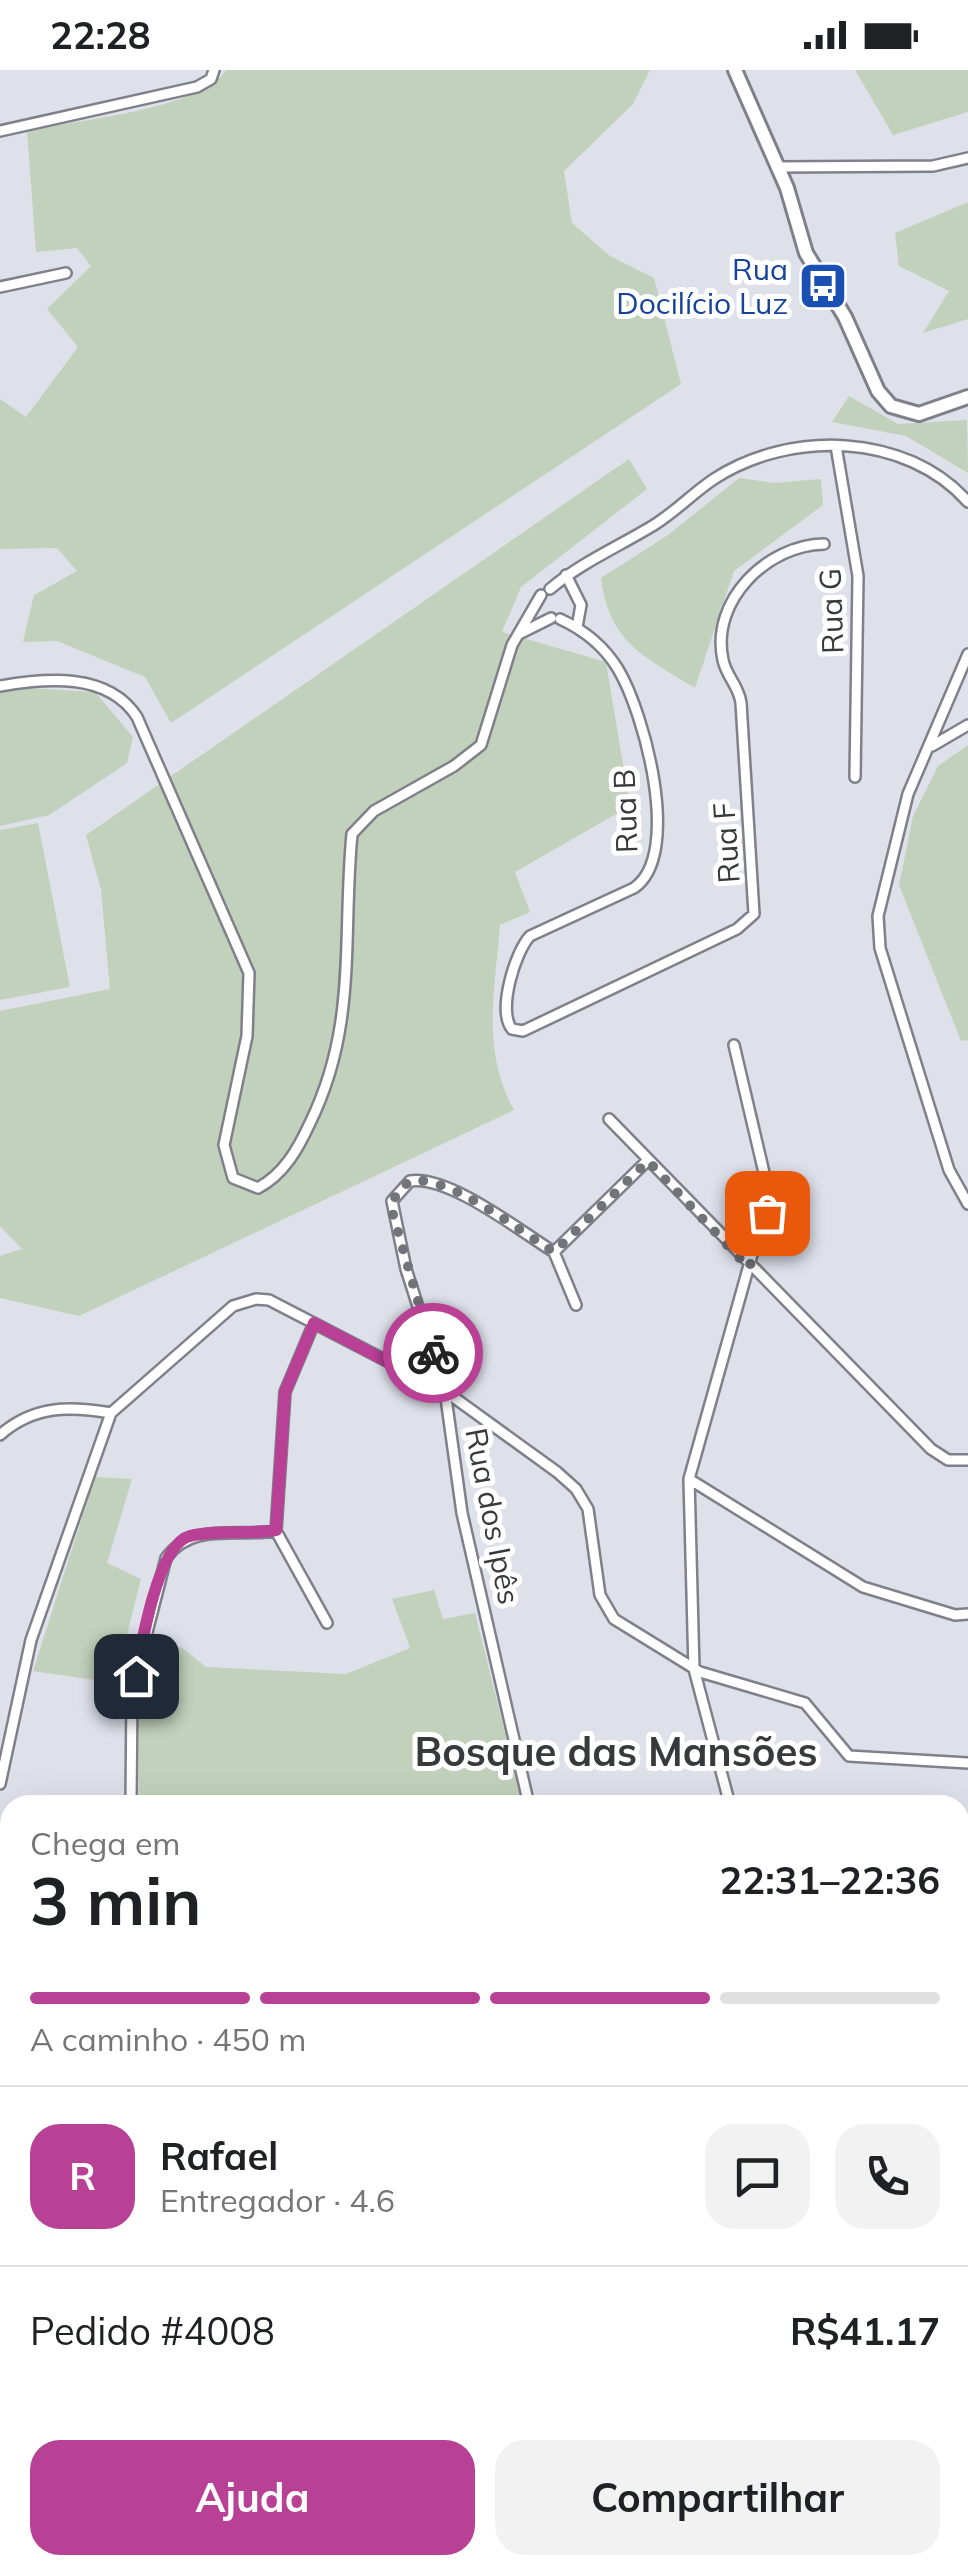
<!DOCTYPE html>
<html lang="pt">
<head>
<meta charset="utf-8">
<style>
	body { margin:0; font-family:Mulish,sans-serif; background:#f2f2f2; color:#202124; height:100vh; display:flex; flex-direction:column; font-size:38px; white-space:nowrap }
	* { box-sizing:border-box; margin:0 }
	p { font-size:32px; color:#757577 }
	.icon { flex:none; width:55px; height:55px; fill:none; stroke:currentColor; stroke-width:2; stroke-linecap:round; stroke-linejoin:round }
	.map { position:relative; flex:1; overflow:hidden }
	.side { position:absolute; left:0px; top:1725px; width:970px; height:780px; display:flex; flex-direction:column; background:#fff; border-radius:30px 30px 0 0; box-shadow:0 10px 40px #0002 }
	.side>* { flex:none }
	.pin { position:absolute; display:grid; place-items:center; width:85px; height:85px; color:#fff; margin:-42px; border-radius:20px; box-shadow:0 5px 15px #0006 }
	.courier { position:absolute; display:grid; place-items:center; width:100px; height:100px; margin:-50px; border:8px solid #b84095; border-radius:50%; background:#fff; color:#222; box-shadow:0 2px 12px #0007 }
	.overview em { font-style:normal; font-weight:700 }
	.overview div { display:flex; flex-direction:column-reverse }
	.overview { display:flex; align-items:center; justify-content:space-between; height:170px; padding:0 30px }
	h1 { font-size:65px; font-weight:700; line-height:75px }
	.bar { display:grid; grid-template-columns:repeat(4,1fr); gap:15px 10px; align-content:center; height:120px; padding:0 30px }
	.bar i { height:12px; border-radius:8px; background:#e0e0e0 }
	.bar .selected { background:#b84095 }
	.bar p { grid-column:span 4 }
	.line { display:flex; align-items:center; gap:25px; padding:0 30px; border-top:2px solid #e0e0e0 }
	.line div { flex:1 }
	.round { display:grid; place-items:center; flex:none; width:105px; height:105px; border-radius:30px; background:#f2f2f2 }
	.cta { display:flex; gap:20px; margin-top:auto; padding:20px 30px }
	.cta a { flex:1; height:115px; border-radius:30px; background:#b84095; color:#fff; font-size:40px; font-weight:700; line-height:115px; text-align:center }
	.cta a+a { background:#f2f2f2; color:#202124 }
	.status { display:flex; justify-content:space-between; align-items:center; height:70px; padding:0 50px; background:#fff; direction:ltr }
	.status svg { height:28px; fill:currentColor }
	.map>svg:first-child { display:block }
</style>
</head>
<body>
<div class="status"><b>22:28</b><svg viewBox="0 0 49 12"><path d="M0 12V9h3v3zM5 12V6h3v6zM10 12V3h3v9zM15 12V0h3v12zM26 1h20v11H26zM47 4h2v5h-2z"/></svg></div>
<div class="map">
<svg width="968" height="2505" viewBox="0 0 968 2505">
	<rect width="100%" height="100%" fill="#dee1ea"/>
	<path fill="#c2d1bb" d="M 226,0 L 650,0 L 633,34 L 564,101 L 572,153 L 610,186 L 654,208 L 681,314 L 171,653 L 145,607 L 57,571 L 23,572 L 34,525 L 77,501 L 57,478 L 0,479 L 0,329 L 26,347 L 78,277 L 47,239 L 91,196 L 77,178 L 36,182 L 27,60 C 73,51 203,39 226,0 Z
		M 855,0 L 968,0 L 968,42 L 893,65 Z
		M 968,132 L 968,249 L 923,263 L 949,221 L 899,196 L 895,163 Z
		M 849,326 L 898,354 L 967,350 L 968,403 L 906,366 L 832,352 Z
		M 629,389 L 647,419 L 521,517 L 502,562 L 606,592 L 630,736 L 515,802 L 530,842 L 500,855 C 495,920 481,981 514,1040 L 79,1246 L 0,1228 L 0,1186 L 22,1179 L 0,1156 L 0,941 L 110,919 L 101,820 L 86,765 Z
		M 739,408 L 774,413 L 821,409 L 823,435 L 734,501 L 695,618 C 643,586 609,572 601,508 L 668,465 Z
		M 27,618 L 95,622 L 133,667 L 127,693 L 49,745 L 0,756 L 0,623 Z
		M 968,675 L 968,970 L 961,971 L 899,815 L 913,746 L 938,696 Z
		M 38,753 L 70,917 L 0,930 L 0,760 Z
		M 95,1407 L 132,1409 L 107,1493 L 141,1509 L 115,1613 L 33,1601 Z
		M 434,1520 L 443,1549 L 475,1543 L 523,1735 L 243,1735 L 239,1728 L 219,1735 L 197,1731 L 194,1735 L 139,1735 L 139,1619 L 145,1582 L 181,1577 L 206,1597 L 346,1604 L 410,1578 L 392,1529 Z
		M 968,1901 L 968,2075 L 960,2093 L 960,1917 Z
		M 968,2148 L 968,2470 L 960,2471 L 960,2152 Z"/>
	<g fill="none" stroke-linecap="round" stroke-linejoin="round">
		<g stroke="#7f818a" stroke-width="14">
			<path id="minor" d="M 0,61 L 197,17 L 211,9 L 214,0
				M 778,97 L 933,96 L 968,88
				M 0,217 L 66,203
				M 836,376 L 858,506 L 855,707
				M 566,505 L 581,535 L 577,557
				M 550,519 C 582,492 618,477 654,455 C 675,442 693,423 714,409 C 789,360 906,362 968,432
				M 560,549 C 584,560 604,576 618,599 C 644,642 683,785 634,818 L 530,866 C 515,882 497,941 512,959 L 523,961 L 737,859 L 754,844 L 741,633 C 739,616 726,606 723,590 C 710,531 767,475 824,474
				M 519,564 L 551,548
				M 968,584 L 908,724 L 878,846 L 880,878 L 949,1100 L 968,1134
				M 0,616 C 46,608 108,602 137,647 L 249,903 L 247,966 L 224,1075 L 233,1108 L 258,1118 C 284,1104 298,1079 310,1053 C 358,955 342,868 352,764 L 374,741 L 454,696 L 481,675 L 512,575 L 541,525
				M 932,676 L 968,655
				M 609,1049 L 931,1379 L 948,1390 L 968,1390
				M 554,1182 L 576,1235
				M 0,1365 C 34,1335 70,1336 111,1343
				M 689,1409 L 863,1517 L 955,1545 L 968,1544
				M 276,1461 L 327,1553
				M 0,1714 L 31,1570 L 111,1343 L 233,1236 L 256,1229 L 269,1230 L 445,1321 L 557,1402 L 576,1419 L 588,1439 L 600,1525 L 614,1549 L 700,1602 L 805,1633 L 849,1686 L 968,1693
				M 131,1735 L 132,1621 L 166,1488 C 192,1452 236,1467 276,1461 L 285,1322 L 314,1253
				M 529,1735 L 462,1443 L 445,1321 L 406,1199 L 392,1131 L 410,1111 C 449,1105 520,1161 554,1182 L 647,1091
				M 730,1735 L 694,1599 L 689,1409 L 769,1124 L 734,975
				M 0,1981 L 10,1981
				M 0,2127 L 10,2128
				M 0,2325 L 10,2292
				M 0,2340 L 10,2342
				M 0,2392 L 10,2359
				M 69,2505 L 72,2495
				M 163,2505 L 165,2495
				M 314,2505 L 321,2495
				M 495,2505 L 501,2495
				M 606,2505 L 613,2495"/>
		</g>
		<g stroke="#7f818a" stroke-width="18">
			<path id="secondary" d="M 735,0 L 787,118 L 806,183 L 845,247 L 878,321 L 891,336 L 919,344 L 968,327"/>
		</g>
		<use href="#minor" stroke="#fff" stroke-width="9"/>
		<use href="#secondary" stroke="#fff" stroke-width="12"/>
	</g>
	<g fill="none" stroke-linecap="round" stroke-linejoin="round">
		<path stroke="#72747a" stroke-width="10" stroke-dasharray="0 18" d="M 433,1283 L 392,1141 L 396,1123 L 410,1111 C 448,1104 521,1162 554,1182 L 648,1091 L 749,1198 L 767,1143"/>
		<path stroke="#b84095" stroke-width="12" d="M 136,1606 C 141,1576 158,1474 190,1466 C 217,1459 248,1465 276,1460 L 285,1322 L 314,1253 L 445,1322 L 433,1283"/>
	</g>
	<defs>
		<g id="bus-square" transform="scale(2.5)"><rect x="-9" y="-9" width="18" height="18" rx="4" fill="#1a4fb4" stroke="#fff"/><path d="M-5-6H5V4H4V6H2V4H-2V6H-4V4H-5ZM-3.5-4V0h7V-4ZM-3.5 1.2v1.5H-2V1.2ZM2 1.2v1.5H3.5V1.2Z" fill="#fff"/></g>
	</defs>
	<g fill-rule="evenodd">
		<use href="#bus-square" x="823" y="216"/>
	</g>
	<g text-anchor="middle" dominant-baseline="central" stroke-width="10" stroke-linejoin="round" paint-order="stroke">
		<g font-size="30" fill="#164399" stroke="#fff" text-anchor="end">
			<text x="788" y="199">Rua<tspan x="788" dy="34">Docilício Luz</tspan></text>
		</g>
		<g font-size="30" fill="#38393d" stroke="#fff">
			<text transform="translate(831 541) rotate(-92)">Rua G</text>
			<text transform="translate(625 741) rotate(-92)">Rua B</text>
			<text transform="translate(726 773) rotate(-94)">Rua F</text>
			<text transform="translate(493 1446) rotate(79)">Rua dos Ipês</text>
		</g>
		<g font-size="40" font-weight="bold" fill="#38393d" stroke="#fff">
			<text x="616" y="1681">Bosque das Mansões</text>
		</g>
	</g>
</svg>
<div class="pin" style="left:767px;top:1143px;background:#ea580c"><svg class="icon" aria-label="bag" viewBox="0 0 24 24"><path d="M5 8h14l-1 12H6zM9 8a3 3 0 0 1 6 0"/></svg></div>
<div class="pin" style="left:136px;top:1606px;background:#1f2937"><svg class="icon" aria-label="home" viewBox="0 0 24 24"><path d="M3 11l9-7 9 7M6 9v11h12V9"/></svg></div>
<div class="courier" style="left:433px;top:1283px"><svg class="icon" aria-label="bike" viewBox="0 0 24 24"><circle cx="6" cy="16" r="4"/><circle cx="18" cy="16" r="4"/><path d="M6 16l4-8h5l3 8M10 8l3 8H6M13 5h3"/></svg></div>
<section class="side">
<div class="overview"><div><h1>3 min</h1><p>Chega em</p></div><em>22:31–22:36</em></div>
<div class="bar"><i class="selected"></i><i class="selected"></i><i class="selected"></i><i></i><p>A caminho · 450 m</p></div>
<div class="line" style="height:180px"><b class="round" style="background:#b84095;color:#fff">R</b><div><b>Rafael</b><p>Entregador · 4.6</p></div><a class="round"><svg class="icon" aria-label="chat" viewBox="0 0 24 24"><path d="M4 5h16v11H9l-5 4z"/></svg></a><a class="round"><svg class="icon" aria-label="phone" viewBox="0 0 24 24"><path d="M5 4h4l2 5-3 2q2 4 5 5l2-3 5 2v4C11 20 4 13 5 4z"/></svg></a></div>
<div class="line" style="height:130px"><div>Pedido #4008</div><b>R$41.17</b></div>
<div class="cta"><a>Ajuda</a><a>Compartilhar</a></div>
</section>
</div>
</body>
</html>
